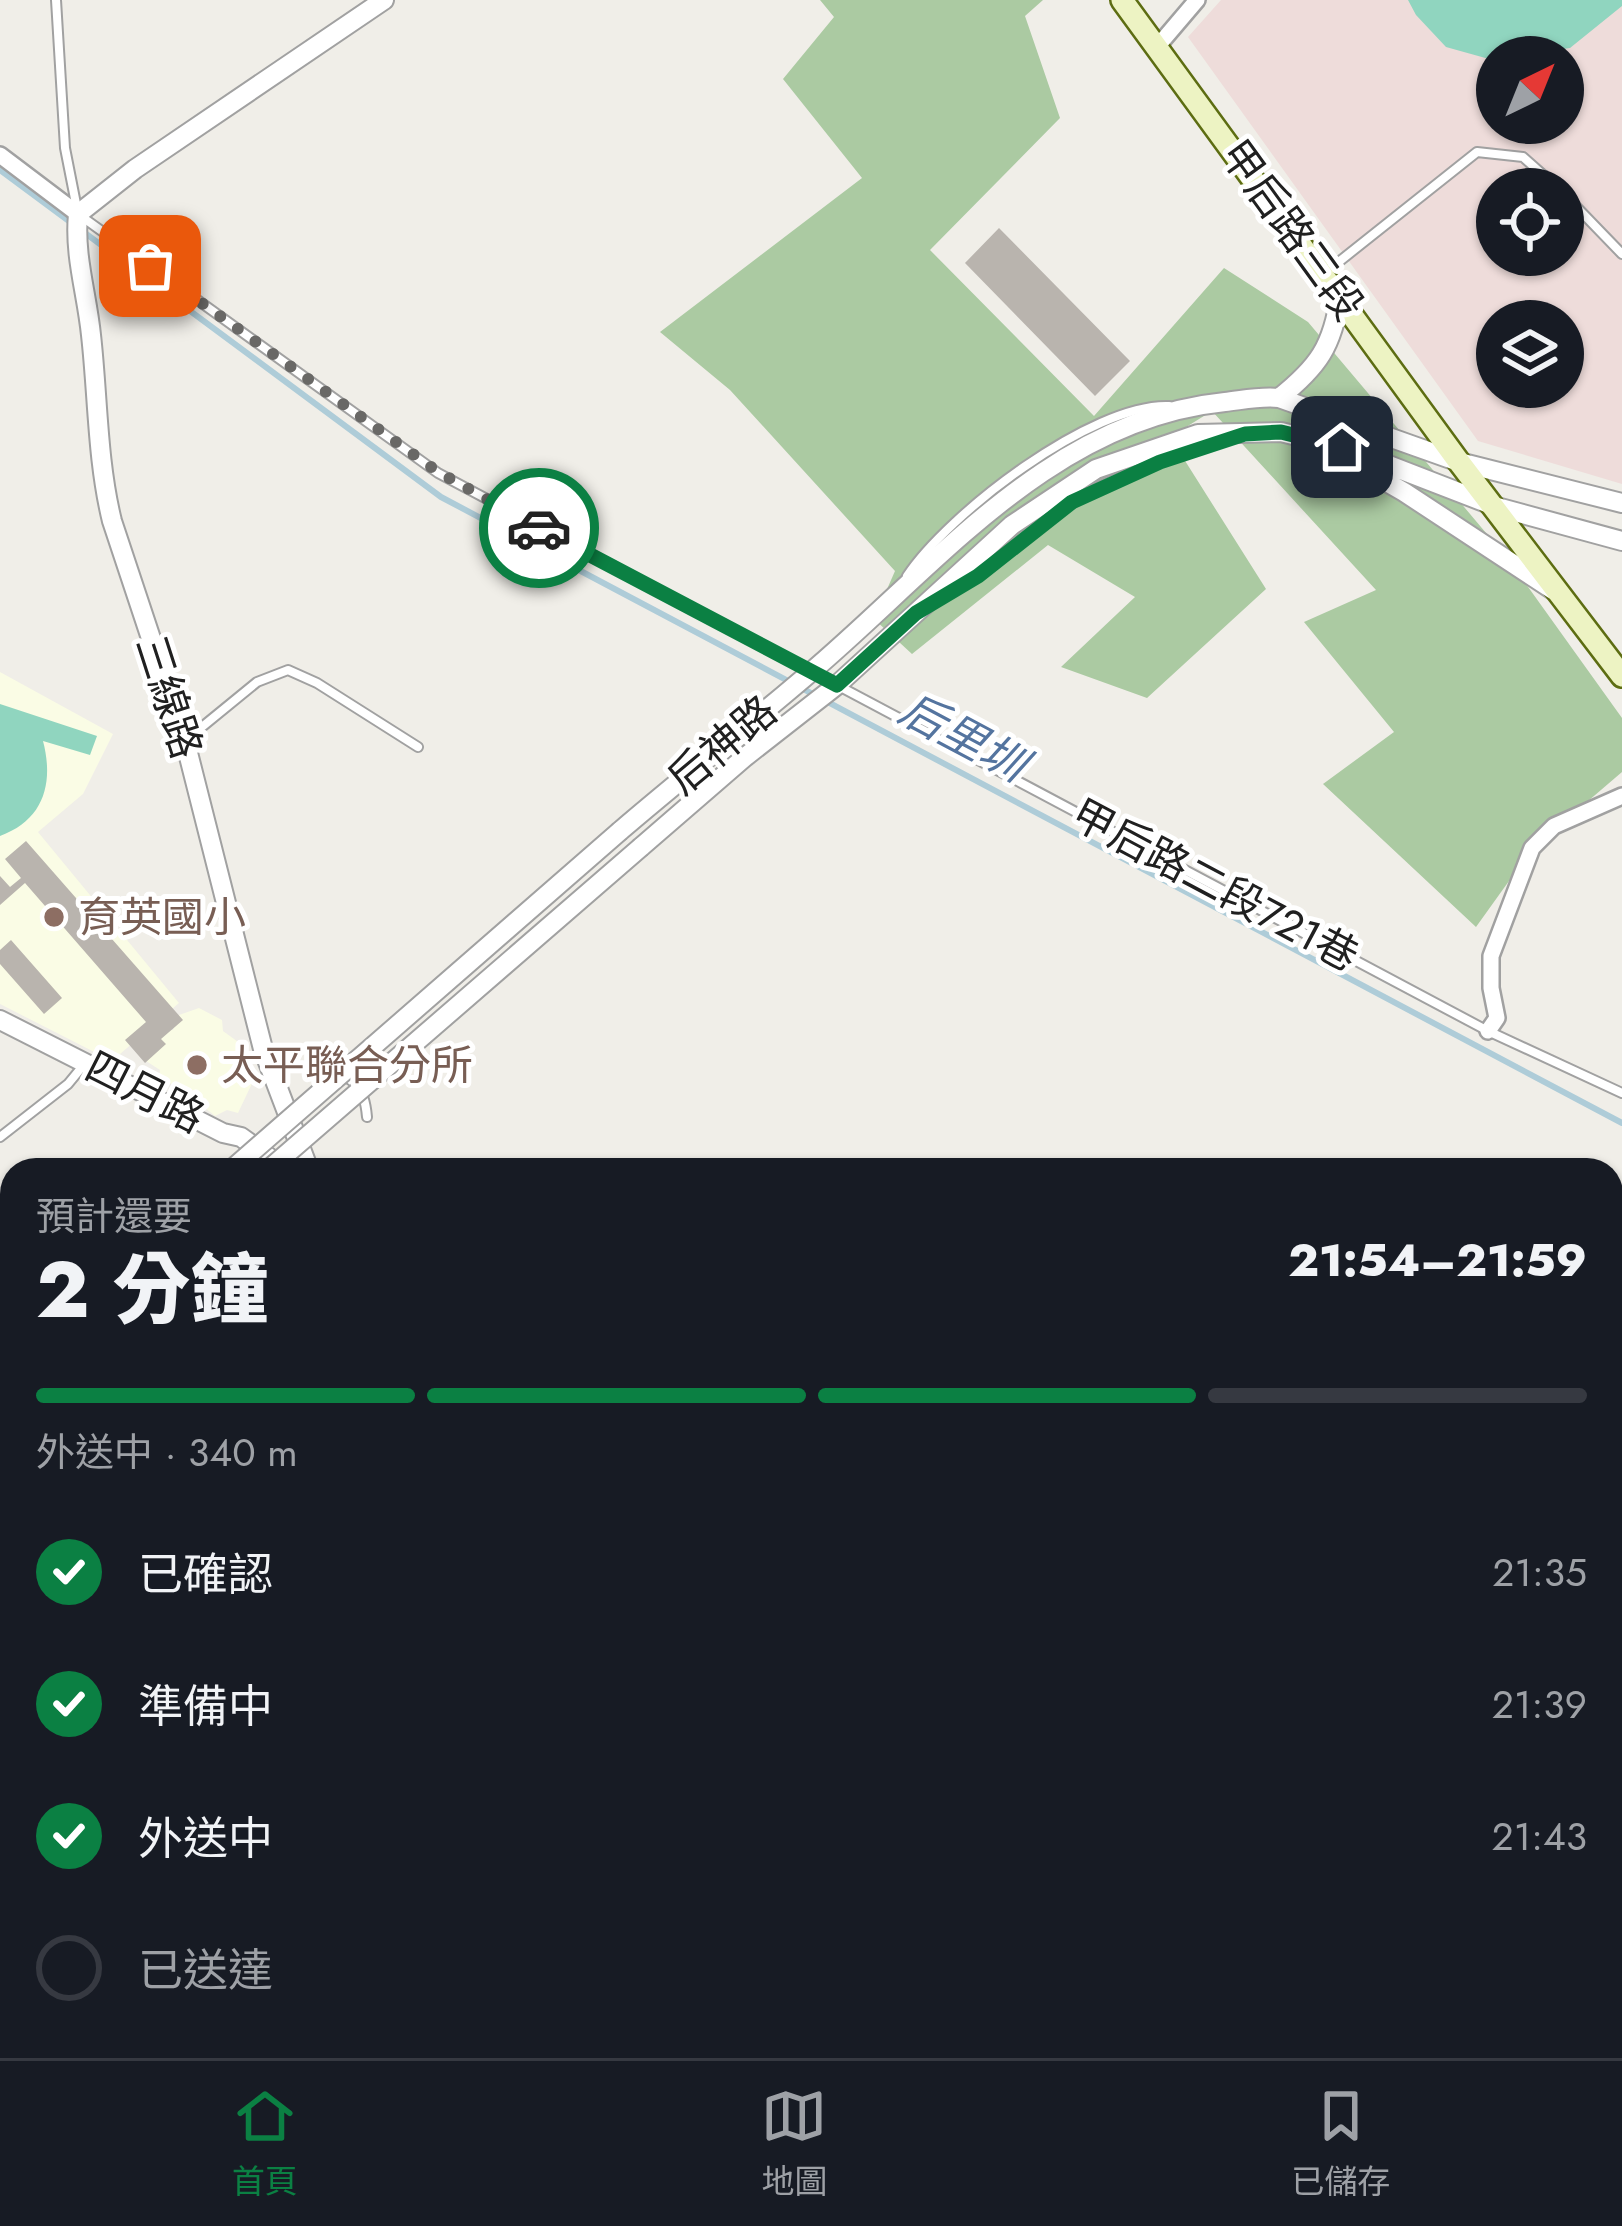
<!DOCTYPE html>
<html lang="zh-TW">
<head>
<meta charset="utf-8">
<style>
	body { margin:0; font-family:Jost,"Noto Sans TC",sans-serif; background:#242831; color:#f1f3f6; height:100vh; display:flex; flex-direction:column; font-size:45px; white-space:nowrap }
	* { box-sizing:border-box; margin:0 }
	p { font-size:39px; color:#9ea1a6 }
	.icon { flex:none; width:66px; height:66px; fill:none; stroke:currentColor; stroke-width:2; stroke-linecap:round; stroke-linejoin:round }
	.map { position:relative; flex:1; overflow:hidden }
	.drawer { position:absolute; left:0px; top:1158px; width:1623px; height:900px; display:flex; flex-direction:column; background:#171b24; border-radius:36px 36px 0 0; box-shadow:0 3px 9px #0004 }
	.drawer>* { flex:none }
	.needle { width:78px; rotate:43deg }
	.tools { position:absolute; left:1476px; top:36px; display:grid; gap:24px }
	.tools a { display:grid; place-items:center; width:108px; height:108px; border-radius:50%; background:#171b24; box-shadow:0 3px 9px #0004; font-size:60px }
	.pin { position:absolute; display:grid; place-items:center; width:102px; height:102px; color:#fff; margin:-51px; border-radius:24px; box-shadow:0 6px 18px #0006 }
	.courier { position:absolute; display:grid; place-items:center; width:120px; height:120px; margin:-60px; border:9px solid #0b8043; border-radius:50%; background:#fff; color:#222; box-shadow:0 3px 15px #0007 }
	.overview em { font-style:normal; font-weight:800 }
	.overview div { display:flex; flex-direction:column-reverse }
	.overview { display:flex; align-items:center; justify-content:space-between; height:204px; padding:0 36px }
	h1 { font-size:78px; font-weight:800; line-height:90px }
	.bar { display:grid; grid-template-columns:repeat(4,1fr); gap:18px 12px; align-content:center; height:144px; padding:0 36px }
	.bar i { height:15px; border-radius:9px; background:#363941 }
	.bar .current { background:#0b8043 }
	.bar p { grid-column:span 4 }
	ol { padding:0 36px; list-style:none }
	li { display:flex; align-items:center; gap:36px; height:132px }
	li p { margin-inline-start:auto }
	li .icon { padding:12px; border-radius:50%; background:#0b8043; color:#fff; stroke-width:4 }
	li:last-child { color:#9ea1a6 }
	li i { width:66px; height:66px; border:6px solid #363941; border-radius:50% }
	.dock { display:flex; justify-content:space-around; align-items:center; height:168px; border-top:3px solid #363941; background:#171b24; font-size:33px; color:#9ea1a6 }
	.dock a { display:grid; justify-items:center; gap:6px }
	.dock .current { color:#0b8043 }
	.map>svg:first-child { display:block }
</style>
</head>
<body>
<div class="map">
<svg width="1622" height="2058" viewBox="0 0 1622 2058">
	<rect width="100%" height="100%" fill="#f0eee8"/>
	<path fill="#eedcda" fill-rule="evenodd" d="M 1221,0 L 1622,0 L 1622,484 L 1478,441 L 1188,37 ZM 1497,57 L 1563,57 L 1563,123 L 1497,123 ZM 1497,189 L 1563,189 L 1563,255 L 1497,255 ZM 1497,321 L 1563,321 L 1563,387 L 1497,387 Z"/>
	<path fill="#fafce5" d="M 0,672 L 113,734 L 83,794 L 38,832 L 179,1003 L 112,1061 L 0,1004 Z
		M 199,1008 L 222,1020 L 223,1031 L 241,1044 L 241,1070 L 256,1075 L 238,1113 L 227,1110 L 215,1116 L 182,1089 L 159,1078 L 160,1070 L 146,1061 L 157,1030 L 173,1030 L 179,1015 Z"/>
	<path fill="#abcaa2" d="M 820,0 L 1043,0 L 1025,16 L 1060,118 L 930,250 L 1094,416 L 1224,268 L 1308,322 L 1508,559 L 1622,718 L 1622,772 L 1532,849 L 1476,927 L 1323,784 L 1394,732 L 1304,622 L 1376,590 L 1212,411 L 1170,437 L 1266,589 L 1147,698 L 1061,667 L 1135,597 L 1048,545 L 912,654 L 874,619 L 895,571 L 730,390 L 660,332 L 862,178 L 783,79 L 834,17 Z"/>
	<path fill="#90d5bf" d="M 1408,0 L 1622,0 L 1622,6 L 1570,48 L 1489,59 L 1446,47 L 1416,15 Z
		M 0,704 L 97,736 L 90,755 L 43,741 C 54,783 44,820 0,836 Z"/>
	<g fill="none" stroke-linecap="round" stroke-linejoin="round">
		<path stroke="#aeccd8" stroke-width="6" d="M 0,170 L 441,497 L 1622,1123"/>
	</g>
	<path fill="#b9b4ae" d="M 999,228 L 1130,361 L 1095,396 L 965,263 Z
		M 26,841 L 183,1020 L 161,1039 L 166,1044 L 145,1063 L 125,1040 L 146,1022 L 25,883 L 0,905 L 0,876 L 10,887 L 21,878 L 5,859 Z
		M 11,940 L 62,998 L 44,1014 L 0,964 L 0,950 Z"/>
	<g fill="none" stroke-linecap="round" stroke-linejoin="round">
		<g stroke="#a1a1a1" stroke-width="12">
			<path id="service" d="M 56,0 L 65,148 L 78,214 L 438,473 L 1488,1031 L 1622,1093
				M 1563,193 L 1622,254
				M 1326,272 L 1477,152 L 1523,157 L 1559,189
				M 907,576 C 948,514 1092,403 1169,406
				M 948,594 C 991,567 1028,532 1069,504 C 1115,473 1175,457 1227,440
				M 186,740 L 257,682 L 288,670 L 317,683 L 418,747
				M 321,1067 C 352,1079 364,1081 367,1117
				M 0,1137 L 68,1084 L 82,1067
				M 0,1926 L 12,1935
				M 221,2046 L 232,2054"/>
		</g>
		<g stroke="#a1a1a1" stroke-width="20">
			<path id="minor" d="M 1157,47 L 1197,0
				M 0,155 L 78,214
				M 1488,1031 L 1497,1018 L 1491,988 L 1491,956 L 1532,848 L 1554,826 L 1622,796
				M 1611,1450 L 1622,1439
				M 0,1643 L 12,1651
				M 0,1816 L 12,1809
				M 1600,2046 L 1610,2058
				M 1002,2058 L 1014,2046"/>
		</g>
		<g stroke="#a1a1a1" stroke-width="22">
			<path id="tertiary" d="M 1279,398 C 1318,367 1333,346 1340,295
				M 1343,457 L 1404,492 L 1553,590
				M 620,831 C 683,777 748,726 811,672 C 935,567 1051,419 1225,402 C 1243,400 1260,396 1279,398 L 1459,462 L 1622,503
				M 641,847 L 745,757 L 837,685 L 1012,525 L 1096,469 L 1198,434 L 1281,432 L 1342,447 L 1497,507 L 1622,541
				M 0,1020 L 223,1133 L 241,1137 L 286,1170
				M 309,1170 L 263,1049 L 185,741 L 112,521 C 97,460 98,397 91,335 C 87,294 74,256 78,214 L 135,169 L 384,0
				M 0,1374 L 12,1363
				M 0,1410 L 12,1399
				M 761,2046 L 767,2058
				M 1307,2046 L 1323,2058"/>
		</g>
		<g stroke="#5d6d12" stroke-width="26">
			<path id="secondary" d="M 1122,0 L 1459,462 L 1622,676"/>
		</g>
		<path stroke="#ea917f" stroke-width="3" stroke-dasharray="6 6" stroke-linecap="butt" d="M 592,2054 L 599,2058"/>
		<use href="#service" stroke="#fff" stroke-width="8"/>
		<use href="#minor" stroke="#fff" stroke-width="15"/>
		<use href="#tertiary" stroke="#fff" stroke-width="18"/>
		<use href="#secondary" stroke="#edf3c3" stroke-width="21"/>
		<g stroke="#a1a1a1" stroke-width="22" stroke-linecap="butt">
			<path id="tertiary-bridge" d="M 231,1170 L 620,831
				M 268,1170 L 641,847"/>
		</g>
		<use href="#tertiary-bridge" stroke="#fff" stroke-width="18"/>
	</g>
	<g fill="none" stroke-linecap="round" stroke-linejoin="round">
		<path stroke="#696866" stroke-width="12" stroke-dasharray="0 21.6" d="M 150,266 L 438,472 L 539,528"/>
		<path stroke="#0b8043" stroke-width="15" d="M 539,528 L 837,685 L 916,613 L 978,576 L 1072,502 L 1160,462 L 1245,434 L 1281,432 L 1342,447"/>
	</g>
	<g fill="#8d6e63" stroke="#fff" stroke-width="4.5">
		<circle cx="54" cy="917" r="12"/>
		<circle cx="197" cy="1065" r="12"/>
	</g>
	<g text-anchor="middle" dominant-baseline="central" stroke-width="10" stroke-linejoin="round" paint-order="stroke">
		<g font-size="42" fill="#202020" stroke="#fff">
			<text transform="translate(1292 230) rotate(54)">甲后路三段</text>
			<text transform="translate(169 697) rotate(72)">三線路</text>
			<text transform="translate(722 745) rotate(-40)">后神路</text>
			<text transform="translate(1215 885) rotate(28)">甲后路二段721巷</text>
			<text transform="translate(145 1092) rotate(27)">四月路</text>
		</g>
		<g font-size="42" fill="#785e54" stroke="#fff" text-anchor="start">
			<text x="78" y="917">育英國小</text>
			<text x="221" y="1065">太平聯合分所</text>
		</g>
		<g font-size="45" font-style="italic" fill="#54749f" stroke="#fff">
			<text transform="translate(963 737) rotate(28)">后里圳</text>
		</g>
	</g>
</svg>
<div class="tools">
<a><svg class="needle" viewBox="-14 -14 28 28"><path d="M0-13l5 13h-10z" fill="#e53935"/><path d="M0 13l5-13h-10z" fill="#9ea1a6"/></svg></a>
<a><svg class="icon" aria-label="locate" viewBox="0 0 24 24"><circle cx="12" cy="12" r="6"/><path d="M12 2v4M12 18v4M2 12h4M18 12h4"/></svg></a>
<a><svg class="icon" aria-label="layers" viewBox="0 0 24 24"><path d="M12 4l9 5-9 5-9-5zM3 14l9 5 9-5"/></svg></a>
</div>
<div class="pin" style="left:150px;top:266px;background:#ea580c"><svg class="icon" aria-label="bag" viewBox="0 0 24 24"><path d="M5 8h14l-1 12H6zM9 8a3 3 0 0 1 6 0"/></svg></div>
<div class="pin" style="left:1342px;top:447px;background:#1f2937"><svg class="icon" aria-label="home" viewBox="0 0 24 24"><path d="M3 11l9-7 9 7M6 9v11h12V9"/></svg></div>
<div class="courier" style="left:539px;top:528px"><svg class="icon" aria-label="car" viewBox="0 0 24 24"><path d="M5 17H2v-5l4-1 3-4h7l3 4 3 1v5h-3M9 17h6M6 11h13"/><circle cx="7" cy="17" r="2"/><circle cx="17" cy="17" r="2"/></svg></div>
<section class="drawer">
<div class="overview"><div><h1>2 分鐘</h1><p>預計還要</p></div><em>21:54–21:59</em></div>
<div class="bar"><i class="current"></i><i class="current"></i><i class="current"></i><i></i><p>外送中 · 340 m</p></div>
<ol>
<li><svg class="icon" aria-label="check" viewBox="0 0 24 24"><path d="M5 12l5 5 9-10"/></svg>已確認<p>21:35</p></li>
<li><svg class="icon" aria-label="check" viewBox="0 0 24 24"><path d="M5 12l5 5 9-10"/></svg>準備中<p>21:39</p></li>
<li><svg class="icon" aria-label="check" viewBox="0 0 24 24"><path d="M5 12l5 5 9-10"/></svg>外送中<p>21:43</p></li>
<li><i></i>已送達</li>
</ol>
</section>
</div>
<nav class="dock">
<a class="current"><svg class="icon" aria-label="home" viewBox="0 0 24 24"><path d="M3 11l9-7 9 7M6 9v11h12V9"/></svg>首頁</a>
<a><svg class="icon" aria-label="map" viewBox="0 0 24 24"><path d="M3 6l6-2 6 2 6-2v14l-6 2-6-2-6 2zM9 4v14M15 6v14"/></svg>地圖</a>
<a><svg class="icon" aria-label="saved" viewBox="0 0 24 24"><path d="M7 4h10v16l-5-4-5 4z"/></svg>已儲存</a>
</nav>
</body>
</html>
